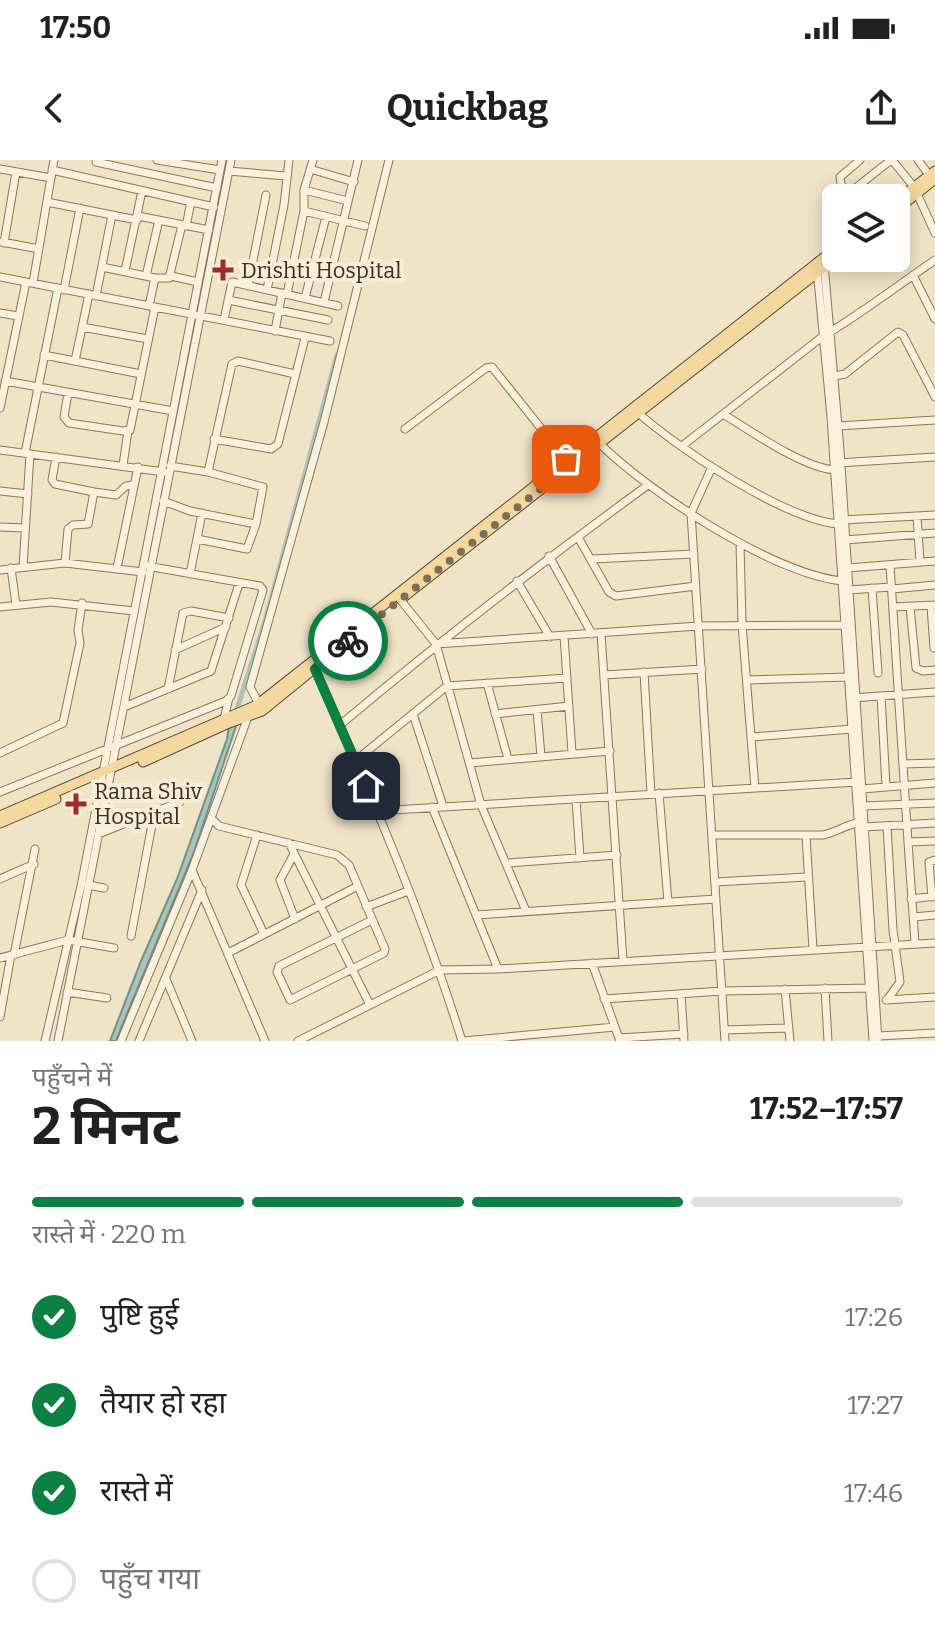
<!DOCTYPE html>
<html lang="hi">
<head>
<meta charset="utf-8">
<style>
	body { margin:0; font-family:Bitter,"Noto Sans Devanagari",serif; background:#f6f6f6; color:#202124; height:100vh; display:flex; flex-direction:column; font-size:30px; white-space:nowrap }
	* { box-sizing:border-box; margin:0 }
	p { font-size:26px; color:#757577 }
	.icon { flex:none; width:44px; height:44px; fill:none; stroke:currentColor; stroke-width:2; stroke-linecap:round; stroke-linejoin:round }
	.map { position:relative; height:881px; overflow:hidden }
	.panel { display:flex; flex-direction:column; background:#fff; flex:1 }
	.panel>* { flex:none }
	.buttons { position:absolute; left:822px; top:24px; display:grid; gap:16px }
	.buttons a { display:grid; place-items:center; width:88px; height:88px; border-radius:12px; background:#fff; box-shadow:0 4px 20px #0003; font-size:40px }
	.pin { position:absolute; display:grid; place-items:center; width:68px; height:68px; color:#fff; margin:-34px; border-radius:16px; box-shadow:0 4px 12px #0006 }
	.courier { position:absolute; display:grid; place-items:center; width:80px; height:80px; margin:-40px; border:6px solid #0b8043; border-radius:50%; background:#fff; color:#222; box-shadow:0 2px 10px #0007 }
	.head em { font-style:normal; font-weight:700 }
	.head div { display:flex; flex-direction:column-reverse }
	.head { display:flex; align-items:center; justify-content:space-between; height:136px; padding:0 32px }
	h1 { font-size:52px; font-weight:700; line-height:60px }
	.bar { display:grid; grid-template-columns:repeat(4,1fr); gap:12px 8px; align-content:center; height:96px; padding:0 32px }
	.bar i { height:10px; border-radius:6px; background:#e0e0e0 }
	.bar .on { background:#0b8043 }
	.bar p { grid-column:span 4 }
	ol { padding:0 32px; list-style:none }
	li { display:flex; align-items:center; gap:24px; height:88px }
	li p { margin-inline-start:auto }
	li .icon { padding:8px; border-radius:50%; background:#0b8043; color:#fff; stroke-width:4 }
	li:last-child { color:#757577 }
	li i { width:44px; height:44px; border:4px solid #e0e0e0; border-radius:50% }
	.status { display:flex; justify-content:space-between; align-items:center; height:56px; padding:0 40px; background:#fff; direction:ltr }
	.status svg { height:22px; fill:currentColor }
	header { display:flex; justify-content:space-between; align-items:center; height:104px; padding:0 32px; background:#fff; font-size:36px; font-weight:700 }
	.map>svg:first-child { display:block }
</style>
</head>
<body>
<div class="status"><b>17:50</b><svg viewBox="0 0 49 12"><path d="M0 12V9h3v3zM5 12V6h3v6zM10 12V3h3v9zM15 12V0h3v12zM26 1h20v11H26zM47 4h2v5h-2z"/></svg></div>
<header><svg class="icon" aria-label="back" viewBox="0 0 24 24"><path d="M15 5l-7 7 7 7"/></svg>Quickbag<svg class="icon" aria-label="share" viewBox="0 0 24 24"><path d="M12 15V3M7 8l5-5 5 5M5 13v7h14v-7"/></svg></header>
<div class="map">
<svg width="935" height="881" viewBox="0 0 935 881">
	<rect width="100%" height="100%" fill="#f0e4c8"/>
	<path fill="#a9c4bc" stroke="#6f938a" stroke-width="2" d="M 237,563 L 194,692 L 117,878 L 116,881 L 110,881 L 141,801 L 177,719 L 227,579 L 229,566 Z"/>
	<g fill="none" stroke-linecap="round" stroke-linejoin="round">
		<path stroke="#a9c4bc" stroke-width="5" d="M 235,555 L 265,461 L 337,195"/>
		<g stroke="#8d765c" stroke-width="9">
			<path id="minor" d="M 157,0 L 220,10
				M 892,0 L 914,27 L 935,73
				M 918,0 L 929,15
				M 96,2 L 217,28
				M 0,9 L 51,18
				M 310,9 L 354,22
				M 52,10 L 214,47
				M 229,11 L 286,16
				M 304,30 L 348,41
				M 848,34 L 891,0
				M 850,37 L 841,24 L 840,17 L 860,0
				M 47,42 L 137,60
				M 304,51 L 365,66
				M 138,56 L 209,70
				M 186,66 L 191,42
				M 2,82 L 39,89
				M 4,83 L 16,12
				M 824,103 L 840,290 L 878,881
				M 102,107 L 155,118 L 169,118 L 182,65
				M 817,109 L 831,257 L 873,881
				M 125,111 L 142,31
				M 913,115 L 935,159
				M 146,116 L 159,60
				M 171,116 L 198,122
				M 0,117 L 330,181
				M 33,123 L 54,0
				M 248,126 L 266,35
				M 64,130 L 80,48
				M 267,130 L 284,45 L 289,0
				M 287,134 L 304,51 L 304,30 L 313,0
				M 96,136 L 112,55
				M 305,138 L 326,57
				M 228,140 L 328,160
				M 324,142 L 358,0
				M 149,146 L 155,118
				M 0,153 L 18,156
				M 224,160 L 232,122 L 338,146
				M 82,167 L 148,179
				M 275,171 L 282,133
				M 44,195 L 141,214
				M 75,201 L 89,134
				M 830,217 L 845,214 L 898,172 L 903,175 L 935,237
				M 5,221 L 173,251
				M 68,233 L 64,257 L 69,263 L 123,271 L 130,270 L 155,147
				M 0,248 L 26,122
				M 636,251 C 677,288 784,359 838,364
				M 723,254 C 751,271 803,308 835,310
				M 838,266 L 935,260
				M 405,269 L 486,208 L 492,207 L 568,302
				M 214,279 L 271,289 L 278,284 L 305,178
				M 598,282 C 648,332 772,413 842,421
				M 682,286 L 822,177 C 861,154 897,126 935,100
				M 0,290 L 164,312
				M 25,293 L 58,128
				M 56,297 L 52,320 L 55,324 L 94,332
				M 837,303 L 935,297
				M 123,305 L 128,271
				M 170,306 L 208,312 L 263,327 L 256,364 L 247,389 L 197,379
				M 712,307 L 691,353 L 725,881
				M 208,312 L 232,204 L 238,201 L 295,214
				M 0,331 L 28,334
				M 163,341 L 190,351 L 256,364
				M 917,356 L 920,402
				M 843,360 L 935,355
				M 0,367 L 25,368
				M 578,377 L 609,432 L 616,436 L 696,426
				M 845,380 L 935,373
				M 740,383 L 742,464 L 755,628
				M 549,396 L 592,474
				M 592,399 L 694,394
				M 65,403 L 68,369 L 73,365 L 88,364 L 94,332 L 116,335 L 126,326 L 134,325
				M 890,405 L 908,682
				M 23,407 L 30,294
				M 11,408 L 16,445
				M 117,408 L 138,307
				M 848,408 L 935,401
				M 0,410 L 65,403 L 143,412
				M 190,414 L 202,353
				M 517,421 L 550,477
				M 872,428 L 878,513
				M 892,429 L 935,425
				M 849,430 L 891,427
				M 399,438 L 436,484 L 481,645 L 526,751
				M 931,446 L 934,488
				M 0,447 L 51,442 L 134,451
				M 893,447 L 935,445
				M 910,447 L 916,508 L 923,511 L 935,510
				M 601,474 L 623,801
				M 564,476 L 572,593
				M 436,484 L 699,466 L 845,465
				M 175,490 L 226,467
				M 313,505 C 368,627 422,752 462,881
				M 644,512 L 651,634
				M 604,515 L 702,509
				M 747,520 L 849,517
				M 487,523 L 508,599
				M 168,529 L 183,453 L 191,451 L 229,458
				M 881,536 L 886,626
				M 852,538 L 935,532
				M 259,544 L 250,527 L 324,262 L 389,0
				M 124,547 L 211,511 L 239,424
				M 537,550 L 541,596
				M 413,554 L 443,646
				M 495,554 L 569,546
				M 223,563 L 229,538
				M 340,565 C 440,481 542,402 648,325
				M 752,577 L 852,569
				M 0,593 L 63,563 L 80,483 L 78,470 L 82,443
				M 355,601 L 447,526 L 567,518
				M 470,603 L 610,591
				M 903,604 L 935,603
				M 862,629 L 935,623
				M 0,632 L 226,541 L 231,536 L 263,430 L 260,426 L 147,406
				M 659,633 L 668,742
				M 576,639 L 580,698
				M 863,646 L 935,643
				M 432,647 L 498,809
				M 376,651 L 857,622
				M 211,658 L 219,666 L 337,695 L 349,705 L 385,789 L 384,793 L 290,840 L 277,812 L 279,806 L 372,760
				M 864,667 L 935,663
				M 98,674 L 180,642
				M 257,675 L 241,725 L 264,774
				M 712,675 L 823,675 C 837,672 849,663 862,662
				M 806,676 L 813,789
				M 289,683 L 370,845
				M 294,694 L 280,720 L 295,759
				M 507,703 L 617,695
				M 192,710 L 249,554
				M 0,719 L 34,704
				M 715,722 L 807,717
				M 88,725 L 104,728
				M 932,737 L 929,702 L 935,700
				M 911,739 L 935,736
				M 366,747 L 408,731
				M 476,755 L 716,739
				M 914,757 L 935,755
				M 131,776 L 154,654
				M 915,783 L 908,682 L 935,681
				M 228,793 L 358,726
				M 14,795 L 35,689
				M 0,798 L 68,780 L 114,788
				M 592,803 L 620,881
				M 166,819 L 192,881
				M 825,828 L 828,881
				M 785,829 L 790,881
				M 67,832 L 107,838
				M 681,834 L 684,881
				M 604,839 L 722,831 L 869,828
				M 886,840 L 935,837
				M 887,840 L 900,822 L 893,770 L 887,666
				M 0,857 L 11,795
				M 724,870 L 789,868
				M 878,876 L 935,873
				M 619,878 L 684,874
				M 45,881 L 81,726 L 222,0
				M 58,881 L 231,0
				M 121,881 L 192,710 L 265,881
				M 139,881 L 202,730
				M 298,881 L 440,810 L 498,809 L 935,783
				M 463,881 L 615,867"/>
		</g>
		<g stroke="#5b4430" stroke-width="11">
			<path id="major" d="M 896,41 L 935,11
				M 896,50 L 935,19
				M 401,439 L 836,98
				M 143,602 L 229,563 L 262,551 L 358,473
				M 0,656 L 257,545 L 836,88
				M 0,663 L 56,639"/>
		</g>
		<use href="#minor" stroke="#faf1dc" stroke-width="7"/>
		<use href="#major" stroke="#f3d9a0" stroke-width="9"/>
	</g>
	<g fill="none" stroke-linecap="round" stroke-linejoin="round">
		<path stroke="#7c6e5b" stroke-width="8" stroke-dasharray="0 14.4" d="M 348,481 L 571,305 L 566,299"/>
		<path stroke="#0b8043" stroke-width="10" d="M 348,481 L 315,509 L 366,626"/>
	</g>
	<g fill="#9e2a2b" stroke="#f7eed8" stroke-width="3">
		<path d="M219 98h8v8h8v8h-8v8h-8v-8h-8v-8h8z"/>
		<path d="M72 632h8v8h8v8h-8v8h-8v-8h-8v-8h8z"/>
	</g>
	<g text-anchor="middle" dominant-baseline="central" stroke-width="8" stroke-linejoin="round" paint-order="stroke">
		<g font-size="22" fill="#3d2e20" stroke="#f7eed8" text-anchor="start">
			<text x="241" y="110">Drishti Hospital</text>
			<text x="94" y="631">Rama Shiv<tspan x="94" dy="25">Hospital</tspan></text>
		</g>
	</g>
</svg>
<div class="buttons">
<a><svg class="icon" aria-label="layers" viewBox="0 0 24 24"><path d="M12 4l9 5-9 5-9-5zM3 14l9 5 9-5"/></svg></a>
</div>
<div class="pin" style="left:566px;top:299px;background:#ea580c"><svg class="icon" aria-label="bag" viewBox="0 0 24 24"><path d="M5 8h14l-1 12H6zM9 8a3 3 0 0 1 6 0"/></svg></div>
<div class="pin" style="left:366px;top:626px;background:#1f2937"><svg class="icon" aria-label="home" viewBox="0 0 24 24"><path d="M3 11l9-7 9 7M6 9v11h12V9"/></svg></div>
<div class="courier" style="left:348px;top:481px"><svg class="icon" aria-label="bike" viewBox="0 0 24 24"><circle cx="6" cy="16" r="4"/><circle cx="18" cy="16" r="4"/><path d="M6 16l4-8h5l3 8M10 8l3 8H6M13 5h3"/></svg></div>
</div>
<section class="panel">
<div class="head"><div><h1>2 मिनट</h1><p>पहुँचने में</p></div><em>17:52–17:57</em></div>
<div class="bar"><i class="on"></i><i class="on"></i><i class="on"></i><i></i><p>रास्ते में · 220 m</p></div>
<ol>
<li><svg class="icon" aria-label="check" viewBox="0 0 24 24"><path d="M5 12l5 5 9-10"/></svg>पुष्टि हुई<p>17:26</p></li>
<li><svg class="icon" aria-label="check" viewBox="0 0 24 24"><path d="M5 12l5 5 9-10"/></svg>तैयार हो रहा<p>17:27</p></li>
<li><svg class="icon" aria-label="check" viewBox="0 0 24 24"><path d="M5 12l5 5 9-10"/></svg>रास्ते में<p>17:46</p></li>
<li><i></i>पहुँच गया</li>
</ol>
</section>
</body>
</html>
